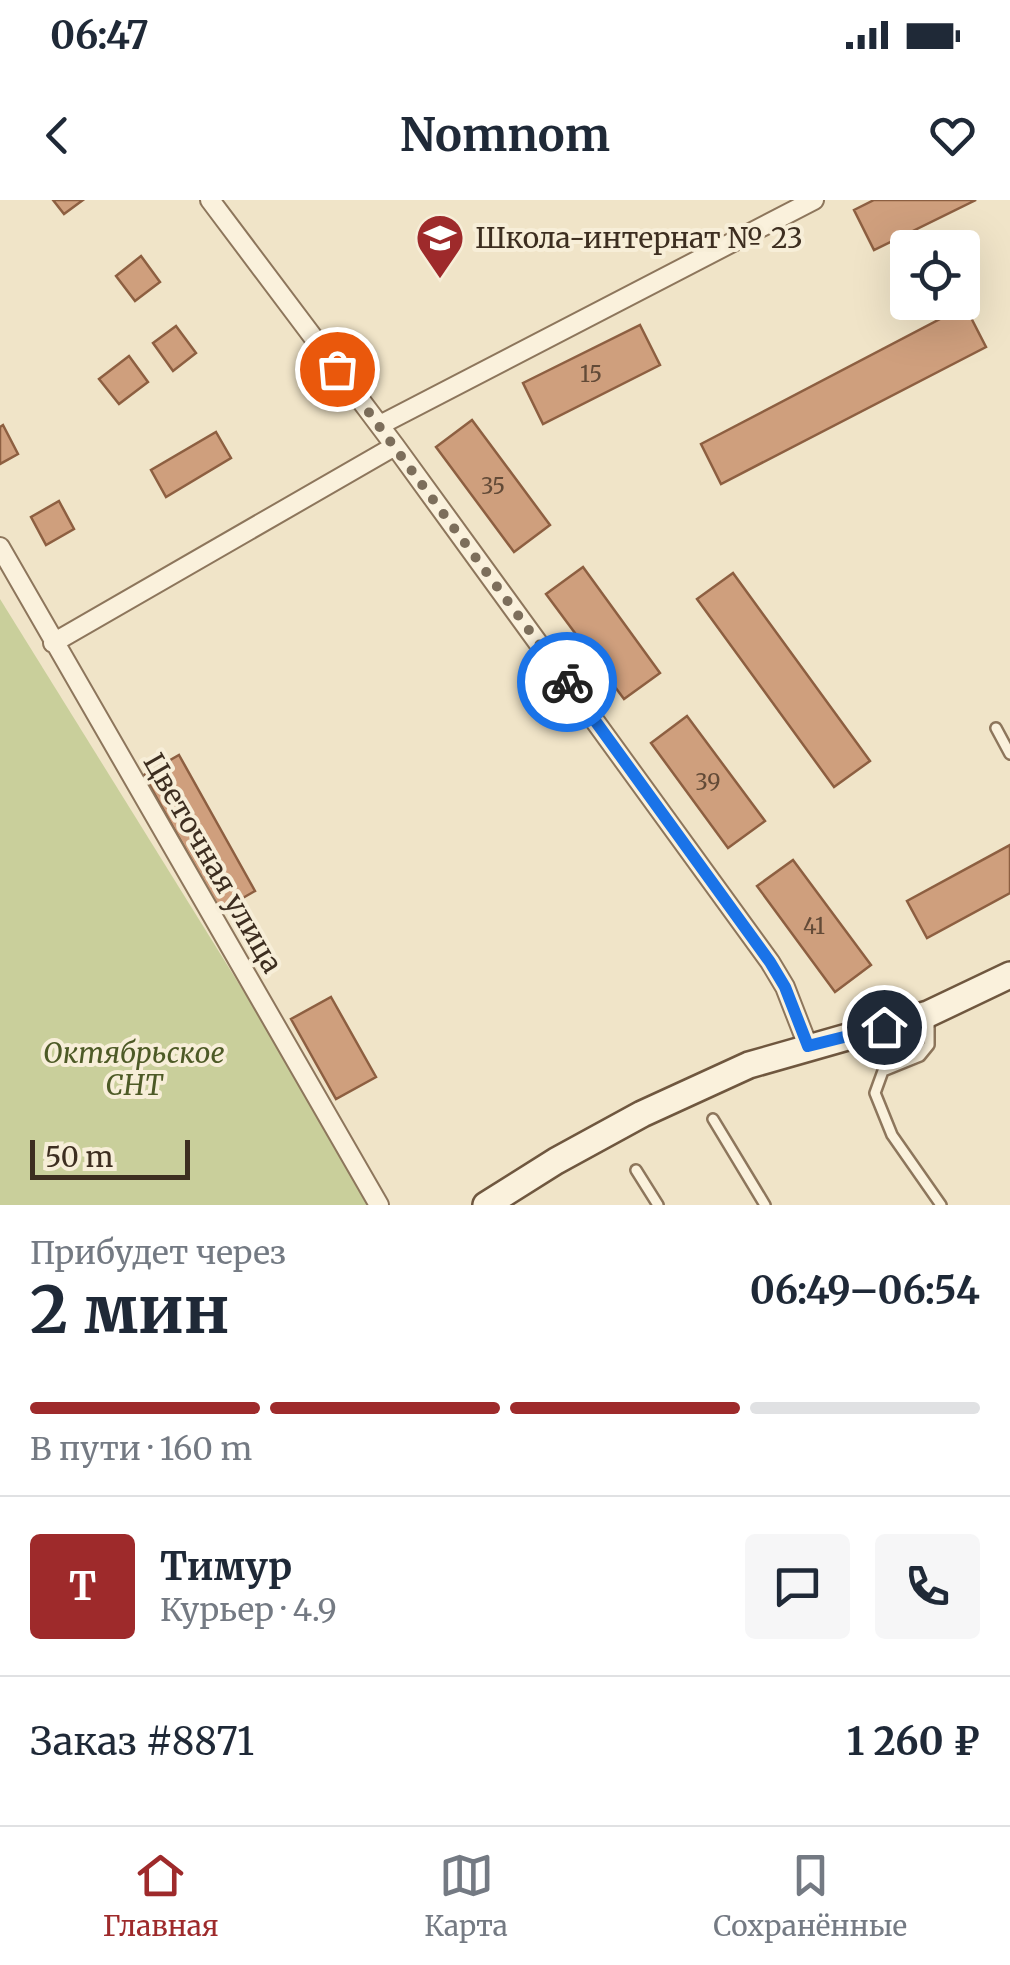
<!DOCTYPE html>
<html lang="ru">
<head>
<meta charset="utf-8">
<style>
	body { margin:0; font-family:Merriweather,serif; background:#f6f6f7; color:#1f2937; height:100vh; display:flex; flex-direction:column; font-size:38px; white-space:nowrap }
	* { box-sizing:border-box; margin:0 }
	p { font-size:32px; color:#747a83 }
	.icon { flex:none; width:55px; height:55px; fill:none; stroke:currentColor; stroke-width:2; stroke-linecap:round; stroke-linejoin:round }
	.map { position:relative; height:1005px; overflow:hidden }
	.side { display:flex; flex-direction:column; background:#fff; flex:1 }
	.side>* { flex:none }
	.fabs { position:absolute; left:890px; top:30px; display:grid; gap:20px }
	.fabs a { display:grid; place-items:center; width:90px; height:90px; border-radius:10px; background:#fff; box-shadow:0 10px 40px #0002; font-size:50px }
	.scale { position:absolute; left:30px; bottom:25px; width:160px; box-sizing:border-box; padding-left:10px; border:5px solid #3d2e20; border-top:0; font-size:28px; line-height:35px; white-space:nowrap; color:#3d2e20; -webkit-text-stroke:8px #f7eed8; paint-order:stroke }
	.pin { position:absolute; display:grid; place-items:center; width:85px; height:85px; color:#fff; margin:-42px; border:5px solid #fff; border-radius:50%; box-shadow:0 2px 10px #0007 }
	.courier { position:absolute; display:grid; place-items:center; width:100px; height:100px; margin:-50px; border:8px solid #1a73e8; border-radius:50%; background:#fff; color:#222; box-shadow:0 2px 12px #0007 }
	.summary em { font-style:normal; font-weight:700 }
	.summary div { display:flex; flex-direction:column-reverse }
	.summary { display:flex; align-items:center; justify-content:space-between; height:170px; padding:0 30px }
	h1 { font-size:65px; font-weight:700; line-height:75px }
	.bar { display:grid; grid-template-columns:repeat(4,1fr); gap:15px 10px; align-content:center; height:120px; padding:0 30px }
	.bar i { height:12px; border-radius:8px; background:#e0e1e3 }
	.bar .active { background:#9e2a2b }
	.bar p { grid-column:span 4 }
	.line { display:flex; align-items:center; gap:25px; padding:0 30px; border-top:2px solid #e0e1e3 }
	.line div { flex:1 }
	.round { display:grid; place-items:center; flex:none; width:105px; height:105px; border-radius:10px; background:#f6f6f7 }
	.status { display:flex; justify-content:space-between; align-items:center; height:70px; padding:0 50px; background:#fff; direction:ltr }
	.status svg { height:28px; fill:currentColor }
	header { display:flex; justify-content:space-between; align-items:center; height:130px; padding:0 30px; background:#fff; font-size:45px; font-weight:700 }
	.dock { display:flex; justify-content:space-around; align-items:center; height:140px; border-top:2px solid #e0e1e3; background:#fff; font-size:28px; color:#747a83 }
	.dock a { display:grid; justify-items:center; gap:5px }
	.dock .active { color:#9e2a2b }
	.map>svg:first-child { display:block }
</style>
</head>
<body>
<div class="status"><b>06:47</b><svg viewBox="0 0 49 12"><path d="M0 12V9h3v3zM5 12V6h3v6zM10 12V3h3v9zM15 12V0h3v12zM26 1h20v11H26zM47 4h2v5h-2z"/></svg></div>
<header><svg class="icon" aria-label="back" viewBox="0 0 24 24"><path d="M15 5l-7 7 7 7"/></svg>Nomnom<svg class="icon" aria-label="heart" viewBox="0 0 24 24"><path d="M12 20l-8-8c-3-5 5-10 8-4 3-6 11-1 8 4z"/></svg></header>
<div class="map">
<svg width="1010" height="1005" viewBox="0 0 1010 1005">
	<rect width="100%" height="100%" fill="#f0e4c8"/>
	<path fill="#c9cf9b" d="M 0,399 L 375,1003 L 371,1005 L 0,1005 Z"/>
	<path fill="#cf9f7d" stroke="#8d5f41" stroke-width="2.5" d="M 53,0 L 83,0 L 64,14 Z
		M 874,0 L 976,0 L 874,50 L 854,10 Z
		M 141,56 L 160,82 L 135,101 L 116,76 Z
		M 965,106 L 986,147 L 721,284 L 701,244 Z
		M 640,125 L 660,165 L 543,224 L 523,183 Z
		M 176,126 L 196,153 L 173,171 L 153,143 Z
		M 129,156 L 148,182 L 119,204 L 99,179 Z
		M 472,220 L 550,325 L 514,352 L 436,247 Z
		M 3,225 L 18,254 L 0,264 L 0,227 Z
		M 216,232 L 231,258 L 166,297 L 151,270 Z
		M 59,301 L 74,329 L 46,345 L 31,317 Z
		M 583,367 L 660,473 L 624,499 L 546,394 Z
		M 733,373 L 870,561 L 834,587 L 697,399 Z
		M 687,516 L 765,621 L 728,648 L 651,543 Z
		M 179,555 L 255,691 L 220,711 L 144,575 Z
		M 1010,645 L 1010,693 L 927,738 L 907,701 Z
		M 793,660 L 871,765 L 835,792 L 757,686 Z
		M 331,797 L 376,877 L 336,899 L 291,819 Z"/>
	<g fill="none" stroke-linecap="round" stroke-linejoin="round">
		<g stroke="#8d765c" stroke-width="14">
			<path id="lane" d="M 996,528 L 1010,554
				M 929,817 L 929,845 L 920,856 L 883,871 L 875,893 L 892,935 L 941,1005
				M 713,919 L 765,1005
				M 636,970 L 658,1005"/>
		</g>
		<g stroke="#8d765c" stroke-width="22">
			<path id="street" d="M 210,0 L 395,246 L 770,762 L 785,787 L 808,846
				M 380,225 L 814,0
				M 0,347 L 379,1005
				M 53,443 L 395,246"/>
		</g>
		<g stroke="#6f573f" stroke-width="30">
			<path id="secondary" d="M 486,1005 L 556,961 L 642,914 L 749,865 L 928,814 L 1010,775"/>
		</g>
		<use href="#lane" stroke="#faf1dc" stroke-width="9"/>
		<use href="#street" stroke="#faf1dc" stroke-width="18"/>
		<use href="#secondary" stroke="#faf1dc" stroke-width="25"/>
	</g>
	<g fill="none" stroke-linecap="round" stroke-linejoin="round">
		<path stroke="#7c6e5b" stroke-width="10" stroke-dasharray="0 18" d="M 337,169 L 567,482"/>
		<path stroke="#1a73e8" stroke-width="12" d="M 567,482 L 770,762 L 785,787 L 808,846 L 884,827"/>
	</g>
	<defs>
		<g id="school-pin" transform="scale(2.5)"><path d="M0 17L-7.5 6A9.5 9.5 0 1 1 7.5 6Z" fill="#9e2a2b" stroke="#f7eed8"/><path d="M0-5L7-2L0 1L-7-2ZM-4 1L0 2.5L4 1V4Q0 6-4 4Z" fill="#fff"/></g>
	</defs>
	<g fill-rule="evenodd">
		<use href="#school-pin" x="440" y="38"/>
	</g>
	<g text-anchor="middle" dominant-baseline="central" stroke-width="8" stroke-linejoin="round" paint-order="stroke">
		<g font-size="22" fill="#624a37">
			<text x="591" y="174">15</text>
			<text x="493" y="286">35</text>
			<text x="708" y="582">39</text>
			<text x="814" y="726">41</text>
		</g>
		<g font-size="28" fill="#3d2e20" stroke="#f7eed8" text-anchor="start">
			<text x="475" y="38">Школа-интернат № 23</text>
		</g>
		<g font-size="28" fill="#3d2e20" stroke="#f7eed8">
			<text transform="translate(213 663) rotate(60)">Цветочная улица</text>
		</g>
		<g font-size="28" font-style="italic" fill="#4d5a26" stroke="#f7eed8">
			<text x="134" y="853">Октябрьское<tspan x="134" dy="32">СНТ</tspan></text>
		</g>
	</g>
</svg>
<div class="fabs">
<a><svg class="icon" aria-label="locate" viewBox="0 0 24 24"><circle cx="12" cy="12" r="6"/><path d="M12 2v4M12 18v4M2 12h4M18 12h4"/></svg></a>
</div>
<div class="scale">50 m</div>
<div class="pin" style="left:337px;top:169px;background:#ea580c"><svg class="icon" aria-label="bag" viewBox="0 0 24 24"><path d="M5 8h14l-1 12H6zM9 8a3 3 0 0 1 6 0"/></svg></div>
<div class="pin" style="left:884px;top:827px;background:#1f2937"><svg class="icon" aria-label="home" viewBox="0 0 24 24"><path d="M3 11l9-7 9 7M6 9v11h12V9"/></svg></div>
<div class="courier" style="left:567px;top:482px"><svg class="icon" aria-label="bike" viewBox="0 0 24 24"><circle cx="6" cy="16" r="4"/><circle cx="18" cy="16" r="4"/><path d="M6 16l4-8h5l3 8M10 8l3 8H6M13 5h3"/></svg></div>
</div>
<section class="side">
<div class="summary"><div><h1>2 мин</h1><p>Прибудет через</p></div><em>06:49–06:54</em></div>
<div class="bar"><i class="active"></i><i class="active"></i><i class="active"></i><i></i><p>В пути · 160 m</p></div>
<div class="line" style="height:180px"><b class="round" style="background:#9e2a2b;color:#fff">Т</b><div><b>Тимур</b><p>Курьер · 4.9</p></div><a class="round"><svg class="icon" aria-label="chat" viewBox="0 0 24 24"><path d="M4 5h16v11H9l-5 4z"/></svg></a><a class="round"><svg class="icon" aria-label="phone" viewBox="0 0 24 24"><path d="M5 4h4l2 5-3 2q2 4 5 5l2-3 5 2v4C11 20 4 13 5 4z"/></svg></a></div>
<div class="line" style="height:130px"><div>Заказ #8871</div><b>1 260 ₽</b></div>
</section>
<nav class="dock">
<a class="active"><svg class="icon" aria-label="home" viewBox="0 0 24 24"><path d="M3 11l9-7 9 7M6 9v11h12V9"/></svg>Главная</a>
<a><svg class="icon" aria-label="map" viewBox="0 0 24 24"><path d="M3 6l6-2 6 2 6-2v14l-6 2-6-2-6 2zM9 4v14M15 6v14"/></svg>Карта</a>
<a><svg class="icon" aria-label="saved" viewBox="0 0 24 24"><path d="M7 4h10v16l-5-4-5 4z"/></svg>Сохранённые</a>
</nav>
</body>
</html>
